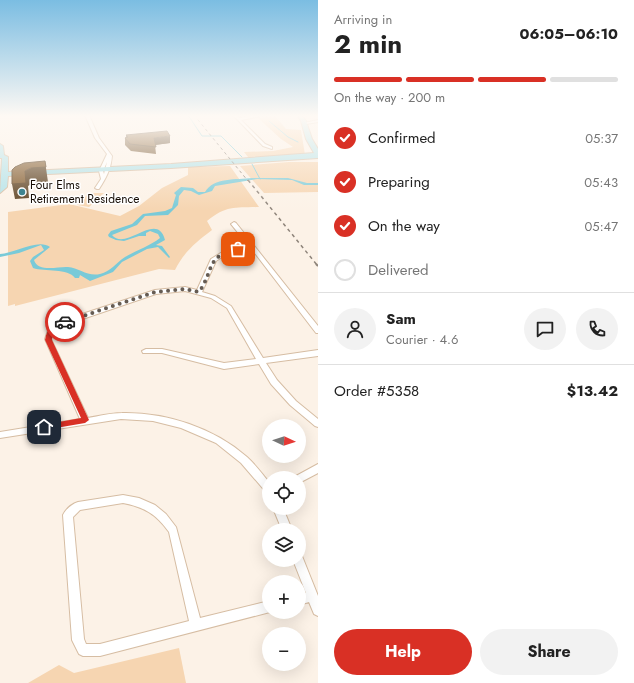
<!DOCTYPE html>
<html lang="en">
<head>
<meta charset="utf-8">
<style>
	body { margin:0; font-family:Jost,sans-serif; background:#f2f2f2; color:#222; height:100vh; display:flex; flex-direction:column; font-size:15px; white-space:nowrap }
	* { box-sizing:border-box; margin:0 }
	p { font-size:13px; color:#767676 }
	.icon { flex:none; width:22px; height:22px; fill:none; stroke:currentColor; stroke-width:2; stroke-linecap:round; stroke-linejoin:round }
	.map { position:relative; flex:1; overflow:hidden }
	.drawer { display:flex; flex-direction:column; background:#fff; width:316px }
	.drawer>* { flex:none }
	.needle { width:26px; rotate:94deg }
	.tools { position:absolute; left:262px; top:419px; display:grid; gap:8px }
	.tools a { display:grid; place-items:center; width:44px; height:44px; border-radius:50%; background:#fff; box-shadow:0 4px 16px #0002; font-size:20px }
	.pin { position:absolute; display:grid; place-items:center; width:34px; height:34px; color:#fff; margin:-17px; border-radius:8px; box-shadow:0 2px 6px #0006 }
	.courier { position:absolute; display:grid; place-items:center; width:40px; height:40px; margin:-20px; border:3px solid #d93025; border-radius:50%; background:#fff; color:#222; box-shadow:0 1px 5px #0007 }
	.headline em { font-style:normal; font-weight:700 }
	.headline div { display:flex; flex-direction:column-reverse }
	.headline { display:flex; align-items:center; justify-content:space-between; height:68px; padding:0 16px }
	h1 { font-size:26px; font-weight:700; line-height:30px }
	.bar { display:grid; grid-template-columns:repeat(4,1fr); gap:6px 4px; align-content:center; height:48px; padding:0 16px }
	.bar i { height:5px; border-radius:3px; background:#e0e0e0 }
	.bar .current { background:#d93025 }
	.bar p { grid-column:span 4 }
	.line { display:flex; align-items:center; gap:10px; padding:0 16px; border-top:1px solid #e0e0e0 }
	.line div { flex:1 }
	.round { display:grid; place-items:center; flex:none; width:42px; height:42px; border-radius:21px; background:#f2f2f2 }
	ol { padding:0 16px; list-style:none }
	li { display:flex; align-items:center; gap:12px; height:44px }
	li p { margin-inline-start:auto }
	li .icon { padding:4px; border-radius:50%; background:#d93025; color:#fff; stroke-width:4 }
	li:last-child { color:#767676 }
	li i { width:22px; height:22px; border:2px solid #e0e0e0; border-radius:50% }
	.button { display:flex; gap:8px; margin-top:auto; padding:8px 16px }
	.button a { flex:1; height:46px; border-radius:24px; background:#d93025; color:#fff; font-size:16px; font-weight:700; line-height:46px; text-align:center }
	.button a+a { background:#f2f2f2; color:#222 }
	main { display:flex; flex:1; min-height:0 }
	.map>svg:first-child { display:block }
</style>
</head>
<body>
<main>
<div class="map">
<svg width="318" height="683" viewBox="0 0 318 683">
	<rect width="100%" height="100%" fill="#fcf2e7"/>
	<path fill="#f6d5b1" d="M 275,116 L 286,129 L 301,130 L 305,155 L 248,157 L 244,152 L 273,151 L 293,147 L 281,139 L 258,118 Z
		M 289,162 L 318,162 L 318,192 L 264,193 L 240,166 Z
		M 230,166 L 259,207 C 235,208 227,205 207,221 L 212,230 C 196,242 184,252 175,270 L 159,269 L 15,306 L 15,304 L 8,306 L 8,212 L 69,204 L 120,216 L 139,206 L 162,188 L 188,175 L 188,167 Z
		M 89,193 L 104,193 L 89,207 L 77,205 Z
		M 179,648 L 186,683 L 28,683 L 59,665 L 74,673 Z"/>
	<path fill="#79cad8" d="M 252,178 L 288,178 L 307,183 L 318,183 L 318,185 L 304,185 L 292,180 L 257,179 L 215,186 L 212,191 L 199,195 L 191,191 L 184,190 L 179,196 L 178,205 L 168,215 L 145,216 L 137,225 L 112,235 C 126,252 157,210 165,240 L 156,245 L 162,246 L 170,257 L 169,258 L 158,247 L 147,249 L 122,262 L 113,272 L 90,281 L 80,275 L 79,278 L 75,278 C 68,268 45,272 33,268 L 30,261 L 33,257 L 44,250 L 41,245 L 19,253 L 0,257 L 0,254 C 14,253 39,238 50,247 L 34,260 C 38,273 59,266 68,267 C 79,268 88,277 100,274 C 111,271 116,263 125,257 C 137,250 150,246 160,238 L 158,234 L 150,231 L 146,233 L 146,236 L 139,236 L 124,241 L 116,240 L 109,237 L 108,235 L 111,231 L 132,224 L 143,214 L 165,211 L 172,208 L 176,195 L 174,193 L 181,187 L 193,188 L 198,192 L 205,192 C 214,177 236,180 252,178 Z"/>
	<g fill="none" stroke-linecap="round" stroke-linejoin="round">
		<path stroke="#79cad8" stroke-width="1" d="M 188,115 L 202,136 L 221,136 L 242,157
			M 269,121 L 288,137 L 298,142
			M 252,164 L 260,179"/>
		<g stroke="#d6bda3" stroke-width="2">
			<path id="street" d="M 85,115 L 89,115 L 99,138 L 112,156 C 111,169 106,178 99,189 L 97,189 L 95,188 L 101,179 L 99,171 L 107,154 L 95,138 ZM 107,162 L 104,174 L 103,171 Z
				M 233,115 L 236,115 L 239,118 L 255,115 L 267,115 L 241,120 L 265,144 L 272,147 L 272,149 L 263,146 Z
				M 318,120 L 318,122 L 306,124 L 304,123 Z
				M 234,222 L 236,223 L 318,326 L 318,333 L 316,333 L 251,248 L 228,253 L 216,261 L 202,292 L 215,296 L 231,306 L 263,358 L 318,350 L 318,356 L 266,363 L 277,380 L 296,401 L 318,419 L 318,427 L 315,426 L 290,405 L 271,384 L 259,364 L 224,369 L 162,353 L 143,353 L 142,351 L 146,349 L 162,349 L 224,363 L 256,359 L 227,308 L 211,298 L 185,291 L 156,294 L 59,327 L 53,333 L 51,339 L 88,418 C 99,416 111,413 122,413 C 166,412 214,428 247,457 C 255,464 262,474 269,482 L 269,493 L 266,492 L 241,463 L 216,443 L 181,428 L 153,421 L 121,419 L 0,438 L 0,432 L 80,419 L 45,339 L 48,330 L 55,323 L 155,290 L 185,287 L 197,290 L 211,259 L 224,251 L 248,245 L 231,224 Z
				M 318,464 L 318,473 L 299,483 L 299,478 L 295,478 L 296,476 Z
				M 123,495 L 139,498 L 155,505 L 166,514 L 176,527 L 200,618 L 269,601 L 269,612 L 270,612 L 100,656 L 83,656 L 79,654 L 72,640 L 63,515 C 66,509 72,504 78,502 ZM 123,503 C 144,507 156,514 169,532 L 189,621 L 100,644 L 86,644 L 84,639 L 73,517 L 80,510 Z
				M 273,508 L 283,508 L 292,530 L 282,530 Z
				M 299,555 L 302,556 L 318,596 L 318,616 L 314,614 L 309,602 L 299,605 L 299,595 L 306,593 L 293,560 L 299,560 Z"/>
		</g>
		<g stroke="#d6bda3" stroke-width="2">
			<path id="secondary" d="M 297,115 L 302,115 L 306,121 L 312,139 L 318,149 L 318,158 L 171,168 L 8,176 L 7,187 L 0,193 L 2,158 L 0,158 L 0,144 L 3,146 L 4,155 L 8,157 L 8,172 L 171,164 L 314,153 L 306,139 L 301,121 Z"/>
		</g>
		<use href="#street" fill="#fff" fill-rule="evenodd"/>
		<use href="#secondary" fill="#b2e2e8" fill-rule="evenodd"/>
		<path stroke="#8e847a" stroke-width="1" stroke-dasharray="3 3" stroke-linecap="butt" d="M 194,115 L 248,181"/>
		<path stroke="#8e847a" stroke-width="1.5" stroke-dasharray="3.5 3.5" stroke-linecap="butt" d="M 248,180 L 317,265"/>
		<path stroke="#8e847a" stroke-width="2" stroke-dasharray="4.5 4.5" stroke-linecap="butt" d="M 316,264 L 318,266"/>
	</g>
	<path fill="#6d4b22" d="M 126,135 L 170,143 L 155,145 L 156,154 L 131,151 L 125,145 L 125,138 L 126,137 Z"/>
	<path fill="#593d1c" d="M 170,136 L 170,143 L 154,145 L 154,138 Z
		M 45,161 L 48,182 L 33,183 L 28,186 L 29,198 L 15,199 L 12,184 L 25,171 Z"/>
	<path fill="#7f5728" stroke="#593d1c" d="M 167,131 L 170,136 L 154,138 L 156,147 L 130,144 L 125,138 L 128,137 L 126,135 Z
		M 45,161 L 46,167 L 31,168 L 25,171 L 26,183 L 12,184 L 12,170 L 15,167 L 24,163 Z"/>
	<linearGradient id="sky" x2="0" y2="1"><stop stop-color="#7bbde2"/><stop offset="0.55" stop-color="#fef9f4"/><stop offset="1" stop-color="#fef9f4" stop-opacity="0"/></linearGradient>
	<rect width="318" height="211" fill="url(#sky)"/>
	<path fill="#d93025" d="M 65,320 L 69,322 C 60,328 53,328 52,340 L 89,420 L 85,423 L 44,430 L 42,430 L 42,425 L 81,418 L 45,340 C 47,327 54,323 65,320 Z"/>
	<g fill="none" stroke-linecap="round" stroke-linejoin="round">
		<path stroke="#665c53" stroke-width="4" stroke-dasharray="0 7.2" d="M 65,322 L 155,292 L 185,289 L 199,292 C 215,269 205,256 238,249"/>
	</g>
	<circle fill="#3e8490" stroke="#fff" stroke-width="1.5" cx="22" cy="192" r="4"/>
	<g text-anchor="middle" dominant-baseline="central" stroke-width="3" stroke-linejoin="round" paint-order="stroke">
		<g font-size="12" fill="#150c04" stroke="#fff" text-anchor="start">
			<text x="30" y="185">Four Elms<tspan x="30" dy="14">Retirement Residence</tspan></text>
		</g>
	</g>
</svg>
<div class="tools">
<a><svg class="needle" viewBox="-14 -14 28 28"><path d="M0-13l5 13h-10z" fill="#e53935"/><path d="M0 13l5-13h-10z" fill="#767676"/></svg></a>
<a><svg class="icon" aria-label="locate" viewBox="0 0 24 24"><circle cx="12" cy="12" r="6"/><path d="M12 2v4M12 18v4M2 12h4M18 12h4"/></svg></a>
<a><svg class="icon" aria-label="layers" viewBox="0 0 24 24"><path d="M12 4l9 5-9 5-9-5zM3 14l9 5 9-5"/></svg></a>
<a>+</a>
<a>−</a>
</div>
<div class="pin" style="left:238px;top:249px;background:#ea580c"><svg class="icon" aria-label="bag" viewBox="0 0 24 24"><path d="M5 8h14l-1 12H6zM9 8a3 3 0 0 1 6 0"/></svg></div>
<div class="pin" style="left:44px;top:427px;background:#1f2937"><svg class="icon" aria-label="home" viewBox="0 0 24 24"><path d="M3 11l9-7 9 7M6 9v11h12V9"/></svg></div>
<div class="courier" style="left:65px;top:322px"><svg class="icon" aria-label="car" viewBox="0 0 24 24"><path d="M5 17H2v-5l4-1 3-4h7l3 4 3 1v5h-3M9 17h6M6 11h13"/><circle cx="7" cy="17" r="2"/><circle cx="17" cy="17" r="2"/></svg></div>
</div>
<section class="drawer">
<div class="headline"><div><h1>2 min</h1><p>Arriving in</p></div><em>06:05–06:10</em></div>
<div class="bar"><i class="current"></i><i class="current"></i><i class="current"></i><i></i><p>On the way · 200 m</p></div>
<ol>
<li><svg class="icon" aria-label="check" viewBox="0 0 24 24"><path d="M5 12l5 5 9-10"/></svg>Confirmed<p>05:37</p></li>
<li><svg class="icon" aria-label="check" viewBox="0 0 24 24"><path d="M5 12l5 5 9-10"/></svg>Preparing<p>05:43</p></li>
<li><svg class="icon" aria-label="check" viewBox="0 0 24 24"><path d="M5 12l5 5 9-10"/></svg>On the way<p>05:47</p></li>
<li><i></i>Delivered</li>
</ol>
<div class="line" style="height:72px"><a class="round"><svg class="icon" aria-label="person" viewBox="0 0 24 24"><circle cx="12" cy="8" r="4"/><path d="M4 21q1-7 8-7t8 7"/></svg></a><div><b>Sam</b><p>Courier · 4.6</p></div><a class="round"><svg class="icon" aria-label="chat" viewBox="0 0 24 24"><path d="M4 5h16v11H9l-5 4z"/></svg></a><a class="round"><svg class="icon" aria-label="phone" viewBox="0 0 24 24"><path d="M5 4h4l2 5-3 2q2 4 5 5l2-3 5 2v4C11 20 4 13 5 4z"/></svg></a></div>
<div class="line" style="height:52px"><div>Order #5358</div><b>$13.42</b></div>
<div class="button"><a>Help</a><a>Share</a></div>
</section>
</main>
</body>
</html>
